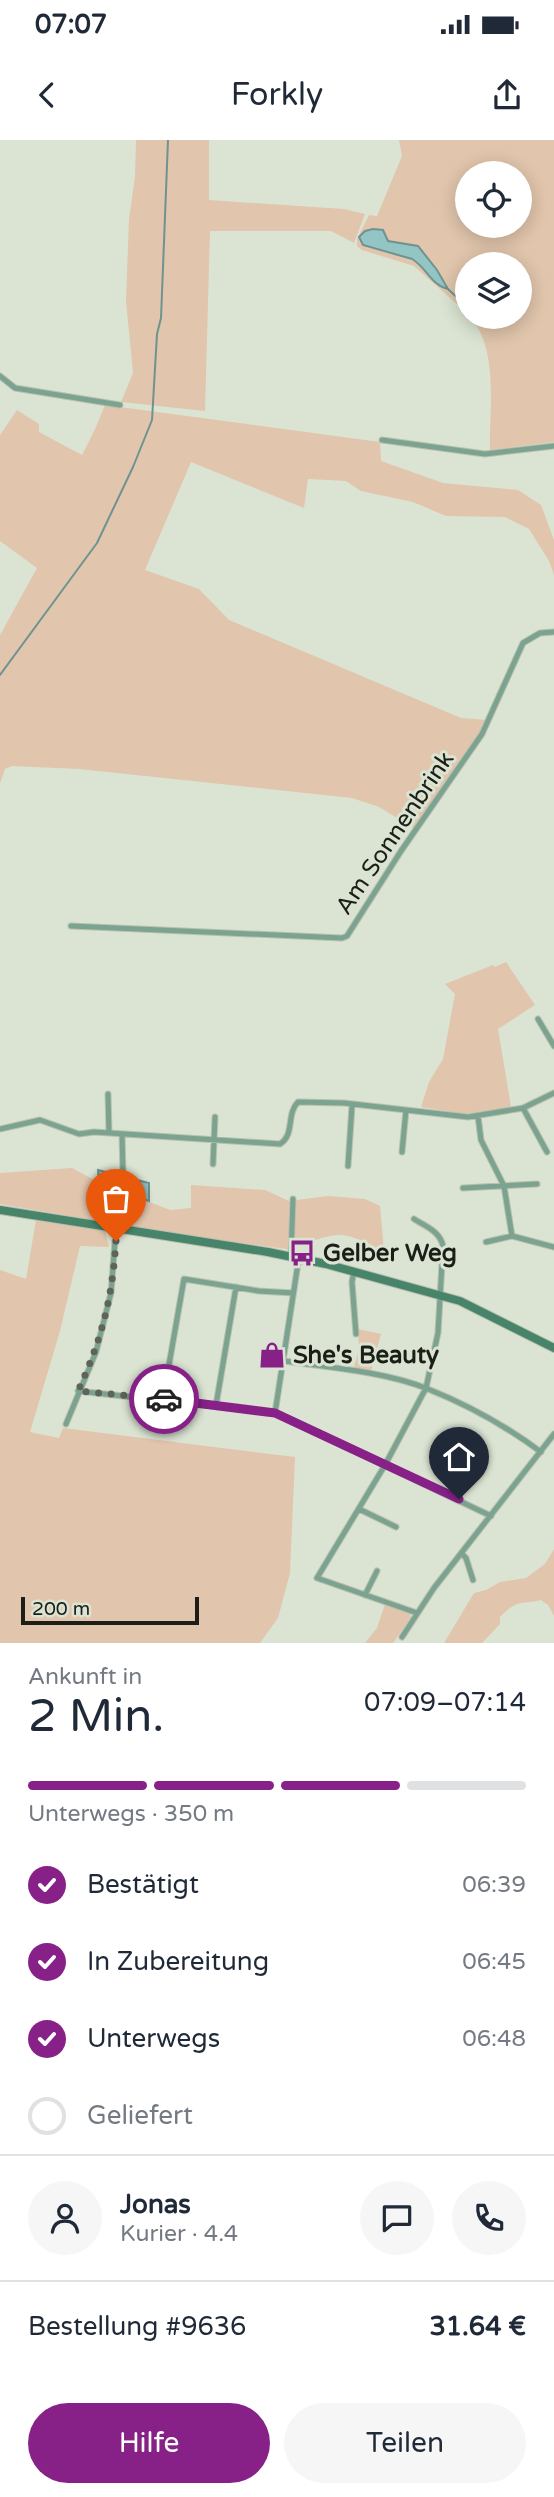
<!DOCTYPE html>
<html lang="de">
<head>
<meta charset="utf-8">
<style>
	body { margin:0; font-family:"Varela Round",sans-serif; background:#f6f6f7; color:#1f2937; height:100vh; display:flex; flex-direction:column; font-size:26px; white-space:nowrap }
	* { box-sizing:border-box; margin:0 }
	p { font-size:23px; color:#747a83 }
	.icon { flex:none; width:38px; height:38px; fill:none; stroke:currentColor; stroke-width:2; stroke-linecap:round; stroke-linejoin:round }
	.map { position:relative; height:1503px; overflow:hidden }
	.details { display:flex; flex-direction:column; background:#fff; flex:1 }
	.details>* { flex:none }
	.fabs { position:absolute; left:455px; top:21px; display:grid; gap:14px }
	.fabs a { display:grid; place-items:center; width:77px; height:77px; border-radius:50%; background:#fff; box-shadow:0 4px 18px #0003; font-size:35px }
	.scale { position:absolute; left:21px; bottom:18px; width:178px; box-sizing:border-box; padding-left:7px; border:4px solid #1b1f18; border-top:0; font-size:19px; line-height:24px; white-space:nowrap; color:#1b1f18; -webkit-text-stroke:5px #dbe4d3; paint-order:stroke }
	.pin { position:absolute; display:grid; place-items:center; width:60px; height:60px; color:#fff; margin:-72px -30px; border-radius:50% 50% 50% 0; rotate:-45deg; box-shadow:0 0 7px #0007 }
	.pin .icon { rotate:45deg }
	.courier { position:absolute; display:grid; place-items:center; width:70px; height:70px; margin:-35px; border:5px solid #872188; border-radius:50%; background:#fff; color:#222; box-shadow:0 2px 9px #0007 }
	.overview em { font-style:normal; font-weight:600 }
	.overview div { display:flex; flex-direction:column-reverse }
	.overview { display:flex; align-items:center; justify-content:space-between; height:119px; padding:0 28px }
	h1 { font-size:46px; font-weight:600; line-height:52px }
	.bar { display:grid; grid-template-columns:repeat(4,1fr); gap:10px 7px; align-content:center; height:84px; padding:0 28px }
	.bar i { height:9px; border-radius:5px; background:#e0e1e3 }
	.bar .selected { background:#872188 }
	.bar p { grid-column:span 4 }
	.line { display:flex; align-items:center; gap:18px; padding:0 28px; border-top:2px solid #e0e1e3 }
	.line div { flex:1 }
	.round { display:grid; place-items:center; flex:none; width:74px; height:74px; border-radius:37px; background:#f6f6f7 }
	ol { padding:0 28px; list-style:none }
	li { display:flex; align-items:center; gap:21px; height:77px }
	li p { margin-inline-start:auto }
	li .icon { padding:7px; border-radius:50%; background:#872188; color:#fff; stroke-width:4 }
	li:last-child { color:#747a83 }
	li i { width:38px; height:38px; border:4px solid #e0e1e3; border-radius:50% }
	.cta { display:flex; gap:14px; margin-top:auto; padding:14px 28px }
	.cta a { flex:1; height:80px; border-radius:42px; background:#872188; color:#fff; font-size:28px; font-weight:600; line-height:80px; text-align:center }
	.cta a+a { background:#f6f6f7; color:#1f2937 }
	.status { display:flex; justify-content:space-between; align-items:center; height:49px; padding:0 35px; background:#fff; direction:ltr }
	.status svg { height:19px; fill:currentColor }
	header { display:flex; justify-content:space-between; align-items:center; height:91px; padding:0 28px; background:#fff; font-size:32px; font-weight:600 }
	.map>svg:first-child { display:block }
</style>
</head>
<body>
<div class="status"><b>07:07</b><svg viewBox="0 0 49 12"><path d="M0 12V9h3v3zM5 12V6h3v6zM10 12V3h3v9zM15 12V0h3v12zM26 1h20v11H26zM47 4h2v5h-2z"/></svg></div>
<header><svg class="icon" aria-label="back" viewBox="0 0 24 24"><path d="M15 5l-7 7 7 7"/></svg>Forkly<svg class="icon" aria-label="share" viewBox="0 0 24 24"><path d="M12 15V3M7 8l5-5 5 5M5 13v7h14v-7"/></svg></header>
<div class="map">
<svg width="554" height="1503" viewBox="0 0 554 1503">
	<rect width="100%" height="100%" fill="#dbe4d3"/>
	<path fill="#e1c5ac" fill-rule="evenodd" d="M 136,0 L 209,0 L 209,60 L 344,69 L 365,74 L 354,103 L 331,91 L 210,91 L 205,271 L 121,262 L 133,233 L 126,161 L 129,79 L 135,37 Z
		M 399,0 L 554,0 L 554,302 L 490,310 C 489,268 499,213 471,177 L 520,177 L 520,124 L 467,124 L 467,173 L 414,126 L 362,110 L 357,106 L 357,99 L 369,75 L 377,76 L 402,16 ZM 467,33 L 520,33 L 520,86 L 467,86 ZM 373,89 L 385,94 L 388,101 L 422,111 L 437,130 L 447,148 L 437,145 L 419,123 L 400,116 Z
		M 105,265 L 380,302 L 381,321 L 443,343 L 518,350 L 541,365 L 554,400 L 554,435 L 549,421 L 529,389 L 505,377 L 446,376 L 413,362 L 361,351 L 346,341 L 308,339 L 304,368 L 191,322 L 145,430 L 199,449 L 229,480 L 461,578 L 487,580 L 480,594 L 415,689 L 379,667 L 352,658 L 79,629 L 12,626 L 5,629 L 0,643 L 0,495 L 37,428 L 0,401 L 0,295 L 17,270 L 39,284 L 39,292 L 82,315 C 91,298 98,283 105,265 Z
		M 506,822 L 535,865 L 498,889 L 511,967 L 465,974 L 421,967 L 429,942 L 443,919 L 455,854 L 445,844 L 493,825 L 495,827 Z
		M 72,1028 L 98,1042 L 170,1070 L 191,1068 L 191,1045 L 265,1050 L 289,1061 L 328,1056 L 365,1059 L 380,1066 L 384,1111 C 340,1090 342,1091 297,1106 L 293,1110 L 163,1092 L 0,1064 L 0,1033 Z
		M 36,1080 L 105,1090 L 109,1107 L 80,1106 L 60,1191 L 30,1292 L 59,1298 L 63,1288 L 295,1317 L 290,1433 L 278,1478 L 260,1503 L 0,1503 L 0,1130 L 26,1139 Z
		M 358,1189 L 381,1194 L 371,1231 L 354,1227 L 359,1209 Z
		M 554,1409 L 554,1476 L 548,1465 L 541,1460 C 520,1465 517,1459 500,1477 L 500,1484 L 482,1503 L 444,1503 L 474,1453 L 486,1450 L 500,1442 L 526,1438 L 545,1424 Z
		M 385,1464 L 409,1472 L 411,1477 L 393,1503 L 365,1503 L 377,1488 Z"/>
	<path fill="#93c5c5" stroke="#6f9391" stroke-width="2" d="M 373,89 L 383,90 L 388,101 L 418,106 L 437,130 L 448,149 C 432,146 426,127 412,119 L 363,105 L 359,97 L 365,91 Z
		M 98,1030 L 149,1043 L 149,1061 L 99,1042 Z"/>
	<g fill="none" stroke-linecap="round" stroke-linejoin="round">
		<path stroke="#6f9391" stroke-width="2" d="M 448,149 L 467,167
			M 477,177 L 478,177
			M 0,535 L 97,403 L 133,327 L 152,280 L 157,194 L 161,178 L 168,0"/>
		<g stroke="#b8c1b1" stroke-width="7">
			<path id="minor" d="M 0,236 L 15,248 L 120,265
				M 382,300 L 485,314 L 554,306
				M 71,786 L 342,798 L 347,796 L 401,711 L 482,594 L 523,503 L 540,493 L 554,492
				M 538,879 L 554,906
				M 108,954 L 109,993
				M 523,968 L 547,1012
				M 478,976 L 481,1000 L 504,1046 L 512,1096 L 554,1107
				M 0,989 L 40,980 L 79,994 L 94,992 L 280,1004 C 295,995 286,974 298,962 L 344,963 L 468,977 L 523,968 L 554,953
				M 122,994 L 123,1034
				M 402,1012 L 406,970
				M 213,1024 L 215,977
				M 348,1026 L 352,966
				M 463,1048 L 537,1044
				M 414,1079 C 425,1086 440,1091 443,1106 L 438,1193 L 426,1248 L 385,1325 L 317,1438 L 417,1473
				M 486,1102 L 512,1096
				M 291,1116 L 293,1059
				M 354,1131 L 352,1142 L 356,1194
				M 284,1221 C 328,1227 386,1232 428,1249 C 468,1265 506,1286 541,1312
				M 78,1251 L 275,1273 L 491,1376
				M 163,1259 L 184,1139 L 259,1151 L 293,1153
				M 216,1265 L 236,1147
				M 275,1273 L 299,1117
				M 66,1284 L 96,1212 L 111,1153 L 115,1101
				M 359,1369 L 396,1387
				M 462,1414 L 466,1418 L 473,1440
				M 365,1455 L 377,1431
				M 402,1497 L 434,1448 L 554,1294"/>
		</g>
		<g stroke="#b8c1b1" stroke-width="10">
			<path id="secondary" d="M 0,1070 L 268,1112 L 326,1124 L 460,1161 L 554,1208"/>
		</g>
		<use href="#minor" stroke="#7ca390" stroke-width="5"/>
		<use href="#secondary" stroke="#48846a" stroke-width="8"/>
	</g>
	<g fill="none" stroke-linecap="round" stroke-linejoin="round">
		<path stroke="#5e6459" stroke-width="7" stroke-dasharray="0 12.6" d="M 116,1101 C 112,1160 102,1198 78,1251 L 164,1259"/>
		<path stroke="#872188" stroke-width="9" d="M 164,1259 L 275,1273 L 459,1359"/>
	</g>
	<defs>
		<g id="bus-bare" transform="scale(2.1)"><path d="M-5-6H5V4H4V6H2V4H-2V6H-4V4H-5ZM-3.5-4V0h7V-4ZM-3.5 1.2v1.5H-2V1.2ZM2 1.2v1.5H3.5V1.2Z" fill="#872188" stroke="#dbe4d3" stroke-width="2.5" paint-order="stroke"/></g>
		<g id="shop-bare" transform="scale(2.1)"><path d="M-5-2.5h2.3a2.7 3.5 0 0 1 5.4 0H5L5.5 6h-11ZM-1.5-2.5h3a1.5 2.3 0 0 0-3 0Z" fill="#872188" stroke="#dbe4d3" stroke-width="2.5" paint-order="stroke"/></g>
	</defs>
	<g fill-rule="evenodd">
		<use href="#bus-bare" x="302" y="1113"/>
		<use href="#shop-bare" x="272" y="1215"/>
	</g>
	<g text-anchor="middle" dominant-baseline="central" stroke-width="6" stroke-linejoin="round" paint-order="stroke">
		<g font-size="24" fill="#1b1f18" stroke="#dbe4d3">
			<text transform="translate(395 693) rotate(-56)">Am Sonnenbrink</text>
		</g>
		<g font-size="24" font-weight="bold" fill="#1b1f18" stroke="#dbe4d3" text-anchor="start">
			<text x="323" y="1113">Gelber Weg</text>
			<text x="293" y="1215">She's Beauty</text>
		</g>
	</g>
</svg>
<div class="fabs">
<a><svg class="icon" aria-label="locate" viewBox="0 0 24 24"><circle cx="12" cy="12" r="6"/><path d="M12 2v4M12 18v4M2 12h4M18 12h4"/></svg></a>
<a><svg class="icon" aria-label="layers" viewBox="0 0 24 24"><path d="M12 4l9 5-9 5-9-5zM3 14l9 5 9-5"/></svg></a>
</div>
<div class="scale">200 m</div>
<div class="pin" style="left:116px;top:1101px;background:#ea580c"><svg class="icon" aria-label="bag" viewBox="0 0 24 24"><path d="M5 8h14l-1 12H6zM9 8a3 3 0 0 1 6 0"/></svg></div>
<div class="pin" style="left:459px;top:1359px;background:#1f2937"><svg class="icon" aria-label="home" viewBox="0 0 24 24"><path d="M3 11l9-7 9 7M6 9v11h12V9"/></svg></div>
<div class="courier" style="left:164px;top:1259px"><svg class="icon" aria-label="car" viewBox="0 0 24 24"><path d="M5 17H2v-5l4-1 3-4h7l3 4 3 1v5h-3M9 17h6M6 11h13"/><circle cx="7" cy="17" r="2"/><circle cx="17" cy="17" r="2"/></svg></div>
</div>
<section class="details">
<div class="overview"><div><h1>2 Min.</h1><p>Ankunft in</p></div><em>07:09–07:14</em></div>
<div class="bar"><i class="selected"></i><i class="selected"></i><i class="selected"></i><i></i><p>Unterwegs · 350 m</p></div>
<ol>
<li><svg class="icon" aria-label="check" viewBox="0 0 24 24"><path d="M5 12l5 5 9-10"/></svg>Bestätigt<p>06:39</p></li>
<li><svg class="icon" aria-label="check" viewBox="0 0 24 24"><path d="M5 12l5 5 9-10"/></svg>In Zubereitung<p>06:45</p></li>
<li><svg class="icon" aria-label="check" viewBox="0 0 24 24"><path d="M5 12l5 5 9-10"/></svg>Unterwegs<p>06:48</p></li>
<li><i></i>Geliefert</li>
</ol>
<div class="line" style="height:126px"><a class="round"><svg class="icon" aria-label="person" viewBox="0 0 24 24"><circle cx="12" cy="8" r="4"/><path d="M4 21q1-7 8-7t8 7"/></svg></a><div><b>Jonas</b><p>Kurier · 4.4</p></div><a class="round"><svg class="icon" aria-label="chat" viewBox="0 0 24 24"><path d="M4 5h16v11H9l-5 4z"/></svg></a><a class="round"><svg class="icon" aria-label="phone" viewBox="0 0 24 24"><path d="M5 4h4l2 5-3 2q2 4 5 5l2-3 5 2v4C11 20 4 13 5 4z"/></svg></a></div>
<div class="line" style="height:91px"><div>Bestellung #9636</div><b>31.64 €</b></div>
<div class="cta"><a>Hilfe</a><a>Teilen</a></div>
</section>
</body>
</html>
